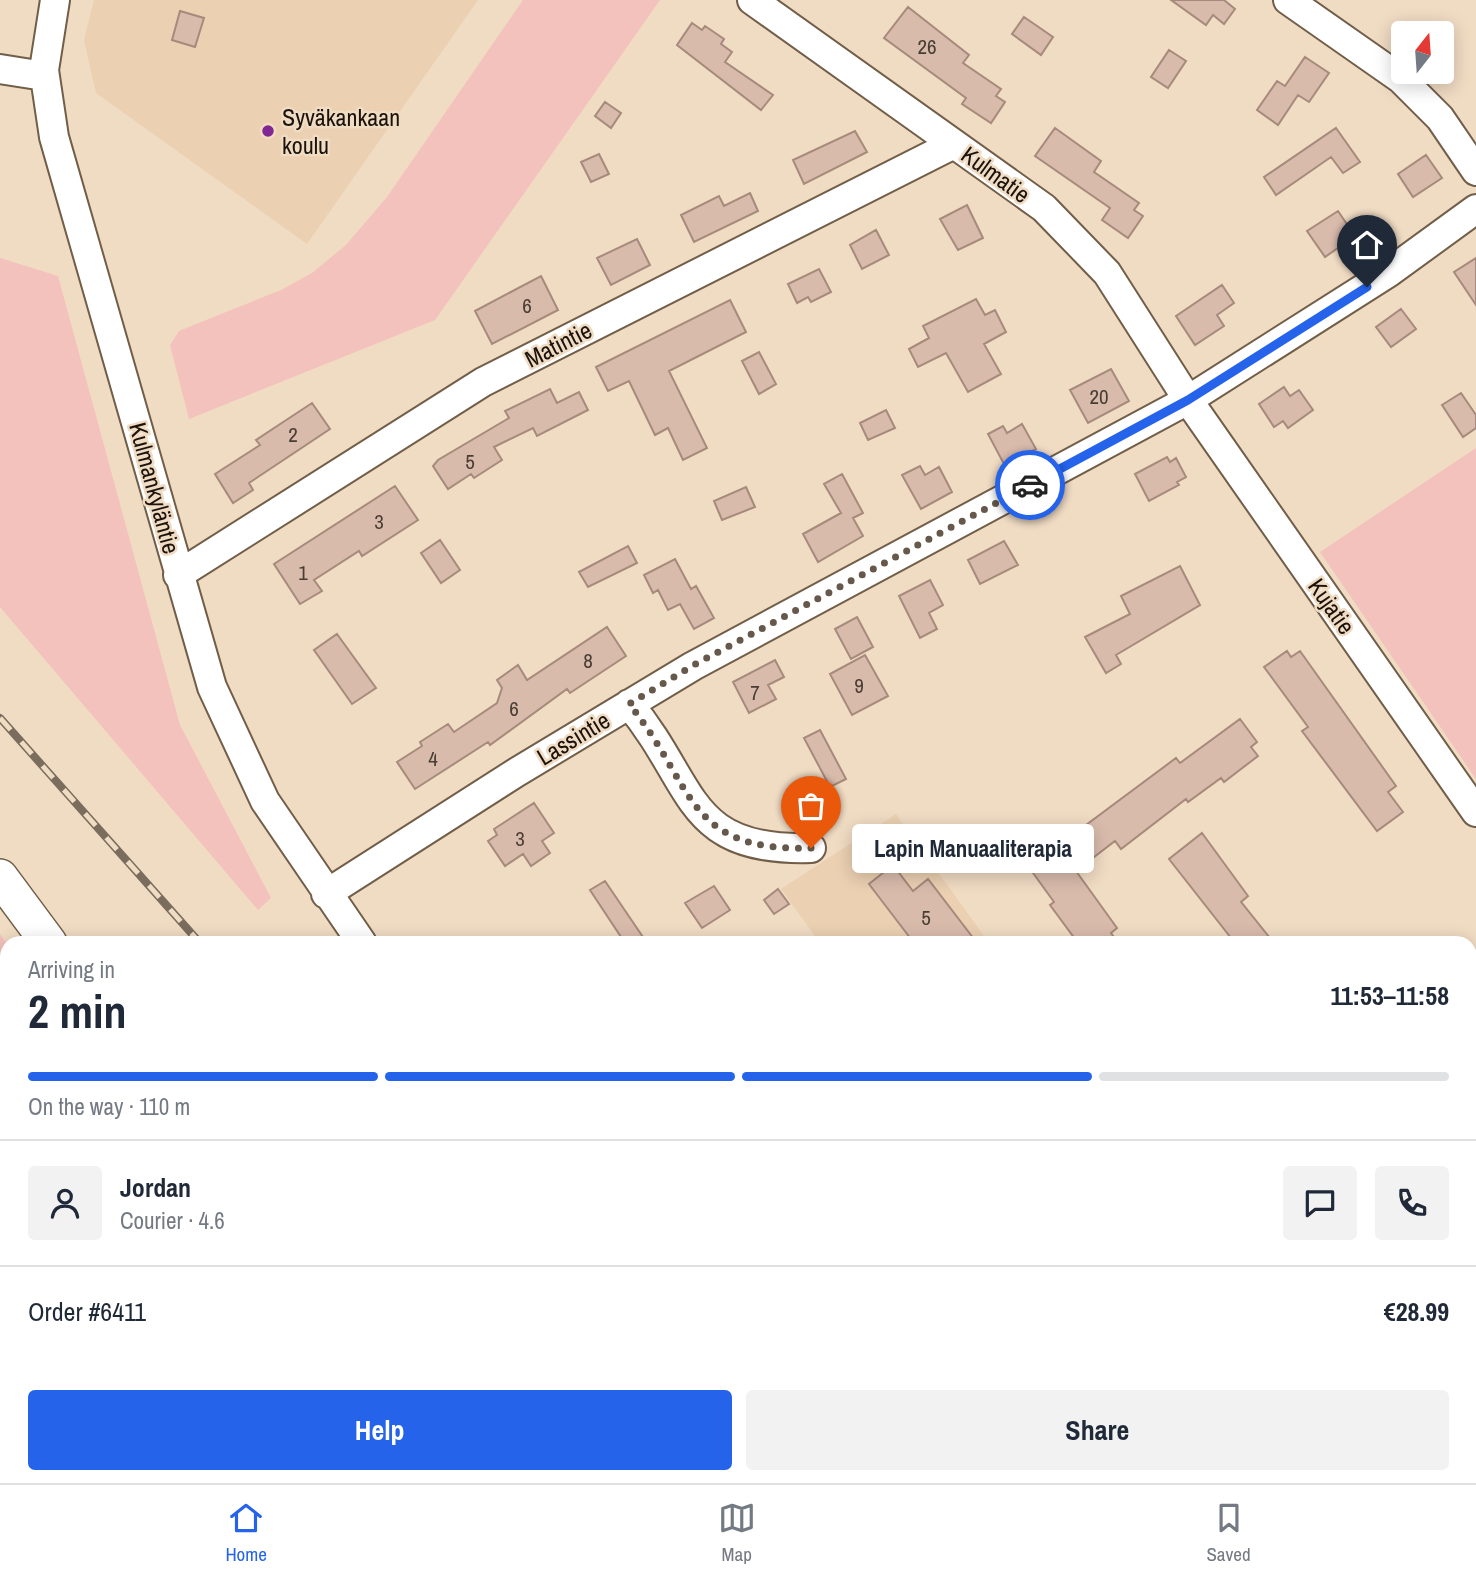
<!DOCTYPE html>
<html lang="en">
<head>
<meta charset="utf-8">
<style>
	body { margin:0; font-family:"Archivo Narrow",sans-serif; background:#f2f2f3; color:#1f2937; height:100vh; display:flex; flex-direction:column; font-size:26px; white-space:nowrap }
	* { box-sizing:border-box; margin:0 }
	p { font-size:23px; color:#747a83 }
	.icon { flex:none; width:38px; height:38px; fill:none; stroke:currentColor; stroke-width:2; stroke-linecap:round; stroke-linejoin:round }
	.map { position:relative; flex:1; overflow:hidden }
	.sheet { position:absolute; left:0px; top:936px; width:1477px; height:548px; display:flex; flex-direction:column; background:#fff; border-radius:21px 21px 0 0; box-shadow:0 4px 18px #0003 }
	.sheet>* { flex:none }
	.needle { width:46px; rotate:17deg }
	.fabs { position:absolute; left:1391px; top:21px; display:grid; gap:14px }
	.fabs a { display:grid; place-items:center; width:63px; height:63px; border-radius:7px; background:#fff; box-shadow:0 4px 18px #0003; font-size:35px }
	.pin { position:absolute; display:grid; place-items:center; width:60px; height:60px; color:#fff; margin:-72px -30px; border-radius:50% 50% 50% 0; rotate:-45deg; box-shadow:0 0 7px #0007 }
	.pin .icon { rotate:45deg }
	.courier { position:absolute; display:grid; place-items:center; width:70px; height:70px; margin:-35px; border:5px solid #2563eb; border-radius:50%; background:#fff; color:#222; box-shadow:0 2px 9px #0007 }
	.bubble { position:absolute; height:49px; border-radius:7px; background:#fff; box-shadow:0 4px 18px #0003; font-size:23px; font-weight:700; line-height:49px; text-align:center }
	.headline em { font-style:normal; font-weight:700 }
	.headline div { display:flex; flex-direction:column-reverse }
	.headline { display:flex; align-items:center; justify-content:space-between; height:119px; padding:0 28px }
	h1 { font-size:46px; font-weight:700; line-height:52px }
	.bar { display:grid; grid-template-columns:repeat(4,1fr); gap:10px 7px; align-content:center; height:84px; padding:0 28px }
	.bar i { height:9px; border-radius:5px; background:#e0e1e3 }
	.bar .current { background:#2563eb }
	.bar p { grid-column:span 4 }
	.line { display:flex; align-items:center; gap:18px; padding:0 28px; border-top:2px solid #e0e1e3 }
	.line div { flex:1 }
	.round { display:grid; place-items:center; flex:none; width:74px; height:74px; border-radius:7px; background:#f2f2f3 }
	.primary-button { display:flex; gap:14px; margin-top:auto; padding:14px 28px }
	.primary-button a { flex:1; height:80px; border-radius:7px; background:#2563eb; color:#fff; font-size:28px; font-weight:700; line-height:80px; text-align:center }
	.primary-button a+a { background:#f2f2f3; color:#1f2937 }
	.dock { display:flex; justify-content:space-around; align-items:center; height:98px; border-top:2px solid #e0e1e3; background:#fff; font-size:19px; color:#747a83 }
	.dock a { display:grid; justify-items:center; gap:4px }
	.dock .current { color:#2563eb }
	.map>svg:first-child { display:block }
</style>
</head>
<body>
<div class="map">
<svg width="1476" height="1483" viewBox="0 0 1476 1483">
	<rect width="100%" height="100%" fill="#f0dbc3"/>
	<path fill="#ebd0b2" d="M 94,0 L 478,0 L 307,244 L 96,93 L 84,40 Z
		M 896,814 L 989,943 L 820,943 L 781,889 Z"/>
	<path fill="#f4c2bc" d="M 523,0 L 660,0 L 435,320 L 189,419 L 170,345 L 179,331 L 281,290 L 312,273 L 346,245 L 387,197 Z
		M 0,258 L 58,276 L 180,725 L 271,898 L 258,910 L 0,607 Z
		M 1476,448 L 1476,779 L 1320,552 Z
		M 0,934 L 7,944 L 7,1319 L 0,1340 Z
		M 1470,1085 L 1476,1094 L 1476,1483 L 1135,1483 L 1129,1477 L 1470,1477 Z"/>
	<path fill="#d9bbac" stroke="#a68a7c" stroke-width="2" d="M 1171,0 L 1224,0 L 1235,9 L 1224,24 L 1213,15 L 1206,25 Z
		M 908,7 L 969,55 L 963,63 L 1001,89 L 996,96 L 1005,102 L 991,123 L 962,104 L 966,98 L 884,38 Z
		M 180,11 L 204,18 L 195,47 L 172,40 Z
		M 1024,17 L 1053,37 L 1041,55 L 1012,34 Z
		M 692,23 L 702,30 L 705,26 L 724,39 L 721,44 L 732,52 L 725,62 L 773,95 L 761,110 L 677,45 Z
		M 1169,50 L 1186,61 L 1168,88 L 1151,77 Z
		M 1305,57 L 1329,73 L 1309,102 L 1298,95 L 1278,125 L 1257,110 L 1277,81 L 1285,86 Z
		M 605,102 L 621,113 L 611,128 L 595,116 Z
		M 1055,128 L 1101,161 L 1094,172 L 1139,203 L 1134,210 L 1143,216 L 1128,238 L 1102,220 L 1110,208 L 1035,156 Z
		M 1336,128 L 1360,162 L 1343,173 L 1331,157 L 1276,195 L 1264,177 Z
		M 855,131 L 867,152 L 804,184 L 793,160 Z
		M 599,154 L 609,174 L 591,182 L 581,162 Z
		M 1426,155 L 1442,178 L 1413,197 L 1398,174 Z
		M 750,193 L 758,211 L 694,242 L 681,215 L 719,196 L 724,206 Z
		M 967,205 L 983,238 L 958,250 L 940,219 Z
		M 1338,211 L 1355,236 L 1325,257 L 1307,231 Z
		M 876,230 L 889,255 L 862,269 L 850,245 Z
		M 637,239 L 650,265 L 611,285 L 597,258 Z
		M 1476,258 L 1476,305 L 1454,272 Z
		M 819,269 L 831,292 L 811,302 L 808,297 L 797,303 L 788,284 Z
		M 541,276 L 558,310 L 492,344 L 475,311 Z
		M 1222,285 L 1234,303 L 1217,315 L 1224,326 L 1195,345 L 1176,316 Z
		M 976,299 L 985,315 L 995,310 L 1006,332 L 984,344 L 1001,374 L 968,392 L 946,353 L 918,367 L 909,349 L 929,338 L 923,326 Z
		M 730,300 L 746,332 L 669,371 L 707,448 L 683,460 L 668,428 L 655,435 L 629,381 L 608,391 L 596,367 Z
		M 1401,309 L 1416,329 L 1391,347 L 1376,327 Z
		M 759,352 L 776,384 L 759,394 L 742,361 Z
		M 1111,369 L 1129,401 L 1088,423 L 1070,390 Z
		M 1284,387 L 1290,396 L 1299,390 L 1313,410 L 1288,428 L 1283,421 L 1274,427 L 1259,404 Z
		M 550,389 L 557,403 L 579,392 L 588,410 L 537,436 L 533,428 L 494,447 L 502,460 L 474,478 L 471,474 L 448,489 L 433,466 L 438,460 L 509,418 L 505,411 Z
		M 1461,393 L 1476,415 L 1476,428 L 1463,437 L 1442,405 Z
		M 312,403 L 330,429 L 249,483 L 253,490 L 233,503 L 215,474 L 260,445 L 256,440 Z
		M 886,410 L 895,428 L 868,440 L 860,423 Z
		M 1022,424 L 1036,449 L 1005,466 L 988,434 L 1003,426 L 1007,433 Z
		M 1167,457 L 1170,462 L 1176,458 L 1186,477 L 1177,482 L 1179,485 L 1149,501 L 1135,474 Z
		M 920,466 L 925,475 L 939,467 L 952,492 L 921,509 L 902,475 Z
		M 842,474 L 863,513 L 853,518 L 863,536 L 818,562 L 803,534 L 841,513 L 824,484 Z
		M 395,486 L 418,520 L 362,556 L 359,551 L 314,580 L 322,591 L 300,604 L 274,564 Z
		M 746,487 L 755,507 L 722,520 L 714,501 Z
		M 440,540 L 460,570 L 441,583 L 421,553 Z
		M 1004,541 L 1018,565 L 980,584 L 968,560 Z
		M 628,546 L 637,563 L 588,587 L 579,572 Z
		M 675,559 L 691,589 L 696,586 L 714,618 L 694,629 L 680,604 L 668,610 L 658,590 L 653,593 L 644,575 Z
		M 1180,566 L 1200,605 L 1116,655 L 1121,664 L 1106,673 L 1085,637 L 1130,614 L 1121,596 Z
		M 930,580 L 943,605 L 929,613 L 937,629 L 920,638 L 899,596 Z
		M 857,617 L 873,647 L 851,659 L 835,629 Z
		M 607,627 L 626,656 L 570,693 L 567,689 L 490,745 L 488,742 L 415,789 L 397,762 L 422,746 L 420,742 L 448,724 L 454,732 L 497,703 L 502,688 L 497,680 L 518,665 L 527,680 Z
		M 337,634 L 376,688 L 352,704 L 314,650 Z
		M 1287,651 L 1291,657 L 1300,651 L 1396,786 L 1388,792 L 1403,812 L 1377,831 L 1302,731 L 1308,727 L 1264,667 Z
		M 865,655 L 888,696 L 852,715 L 830,674 Z
		M 775,660 L 784,677 L 768,685 L 776,699 L 749,713 L 733,682 Z
		M 1240,719 L 1257,742 L 1251,747 L 1258,756 L 1224,782 L 1221,778 L 1188,802 L 1186,799 L 1121,849 L 1115,841 L 1076,871 L 1117,928 L 1111,933 L 1118,943 L 1078,943 L 1050,905 L 1054,902 L 1015,848 L 1046,826 L 1059,845 L 1176,758 L 1180,763 Z
		M 820,730 L 846,779 L 830,787 L 804,738 Z
		M 534,803 L 554,833 L 542,841 L 550,853 L 531,866 L 523,854 L 505,866 L 488,841 L 497,835 L 494,829 Z
		M 1202,833 L 1248,896 L 1241,902 L 1274,943 L 1235,943 L 1169,859 Z
		M 893,865 L 913,891 L 928,879 L 977,943 L 914,943 L 869,884 Z
		M 605,881 L 647,943 L 625,943 L 590,890 Z
		M 714,886 L 730,910 L 702,928 L 685,903 Z
		M 778,889 L 789,904 L 774,914 L 764,900 Z"/>
	<g fill="none" stroke-linecap="round" stroke-linejoin="round">
		<g stroke="#715e49" stroke-width="32">
			<path id="minor" d="M 55,0 L 44,70 L 54,137 L 212,687 L 265,801 L 362,943
				M 752,0 L 1044,208 L 1107,273 L 1188,400 L 1476,812
				M 1288,0 L 1401,79 L 1440,118 L 1476,171
				M 0,69 L 44,76
				M 178,575 L 483,382 L 954,144
				M 629,704 C 696,784 684,852 811,848
				M 326,894 L 517,772 L 693,666 L 1188,400 L 1388,273 L 1476,209
				M 0,1424 L 7,1401
				M 14,1477 L 22,1483
				M 819,1477 L 824,1483"/>
		</g>
		<g stroke="#715e49" stroke-width="38">
			<path id="major" d="M 0,877 L 49,943
				M 443,1477 L 448,1483"/>
		</g>
		<use href="#minor" stroke="#fff" stroke-width="28"/>
		<use href="#major" stroke="#fff" stroke-width="35"/>
		<g stroke="#7b6d5e" stroke-width="8">
			<path id="rail" d="M 0,718 L 200,943
				M 594,1477 L 599,1483"/>
		</g>
		<use href="#rail" stroke="#f0dbc3" stroke-width="5" stroke-dasharray="16" stroke-linecap="butt"/>
	</g>
	<g fill="none" stroke-linecap="round" stroke-linejoin="round">
		<path stroke="#66594b" stroke-width="7" stroke-dasharray="0 12.6" d="M 811,848 C 684,852 695,784 629,704 L 692,666 L 1030,485"/>
		<path stroke="#2563eb" stroke-width="9" d="M 1030,485 L 1188,400 L 1367,287"/>
	</g>
	<circle fill="#812692" stroke="#f0dbc3" stroke-width="2.5" cx="268" cy="131" r="7"/>
	<g text-anchor="middle" dominant-baseline="central" stroke-width="5" stroke-linejoin="round" paint-order="stroke">
		<g font-size="21" fill="#4a3d33">
			<text x="927" y="46">26</text>
			<text x="527" y="305">6</text>
			<text x="1099" y="396">20</text>
			<text x="293" y="434">2</text>
			<text x="470" y="461">5</text>
			<text x="379" y="521">3</text>
			<text x="303" y="572">1</text>
			<text x="588" y="660">8</text>
			<text x="859" y="685">9</text>
			<text x="755" y="692">7</text>
			<text x="514" y="708">6</text>
			<text x="433" y="758">4</text>
			<text x="520" y="838">3</text>
			<text x="926" y="917">5</text>
		</g>
		<g font-size="24" fill="#1b130b" stroke="#f0dbc3" text-anchor="start">
			<text x="282" y="117">Syväkankaan<tspan x="282" dy="28">koulu</tspan></text>
		</g>
		<g font-size="24" fill="#1b130b" stroke="#f0dbc3">
			<text transform="translate(996 174) rotate(36)">Kulmatie</text>
			<text transform="translate(558 344) rotate(-27)">Matintie</text>
			<text transform="translate(155 488) rotate(75)">Kulmankyläntie</text>
			<text transform="translate(1332 606) rotate(55)">Kujatie</text>
			<text transform="translate(573 738) rotate(-31)">Lassintie</text>
		</g>
	</g>
</svg>
<div class="fabs">
<a><svg class="needle" viewBox="-14 -14 28 28"><path d="M0-13l5 13h-10z" fill="#e53935"/><path d="M0 13l5-13h-10z" fill="#747a83"/></svg></a>
</div>
<div class="pin" style="left:811px;top:848px;background:#ea580c"><svg class="icon" aria-label="bag" viewBox="0 0 24 24"><path d="M5 8h14l-1 12H6zM9 8a3 3 0 0 1 6 0"/></svg></div>
<div class="pin" style="left:1367px;top:287px;background:#1f2937"><svg class="icon" aria-label="home" viewBox="0 0 24 24"><path d="M3 11l9-7 9 7M6 9v11h12V9"/></svg></div>
<div class="courier" style="left:1030px;top:485px"><svg class="icon" aria-label="car" viewBox="0 0 24 24"><path d="M5 17H2v-5l4-1 3-4h7l3 4 3 1v5h-3M9 17h6M6 11h13"/><circle cx="7" cy="17" r="2"/><circle cx="17" cy="17" r="2"/></svg></div>
<div class="bubble" style="left:852px;top:824px;width:242px">Lapin Manuaaliterapia</div>
<section class="sheet">
<div class="headline"><div><h1>2 min</h1><p>Arriving in</p></div><em>11:53–11:58</em></div>
<div class="bar"><i class="current"></i><i class="current"></i><i class="current"></i><i></i><p>On the way · 110 m</p></div>
<div class="line" style="height:126px"><a class="round"><svg class="icon" aria-label="person" viewBox="0 0 24 24"><circle cx="12" cy="8" r="4"/><path d="M4 21q1-7 8-7t8 7"/></svg></a><div><b>Jordan</b><p>Courier · 4.6</p></div><a class="round"><svg class="icon" aria-label="chat" viewBox="0 0 24 24"><path d="M4 5h16v11H9l-5 4z"/></svg></a><a class="round"><svg class="icon" aria-label="phone" viewBox="0 0 24 24"><path d="M5 4h4l2 5-3 2q2 4 5 5l2-3 5 2v4C11 20 4 13 5 4z"/></svg></a></div>
<div class="line" style="height:91px"><div>Order #6411</div><b>€28.99</b></div>
<div class="primary-button"><a>Help</a><a>Share</a></div>
</section>
</div>
<nav class="dock">
<a class="current"><svg class="icon" aria-label="home" viewBox="0 0 24 24"><path d="M3 11l9-7 9 7M6 9v11h12V9"/></svg>Home</a>
<a><svg class="icon" aria-label="map" viewBox="0 0 24 24"><path d="M3 6l6-2 6 2 6-2v14l-6 2-6-2-6 2zM9 4v14M15 6v14"/></svg>Map</a>
<a><svg class="icon" aria-label="saved" viewBox="0 0 24 24"><path d="M7 4h10v16l-5-4-5 4z"/></svg>Saved</a>
</nav>
</body>
</html>
